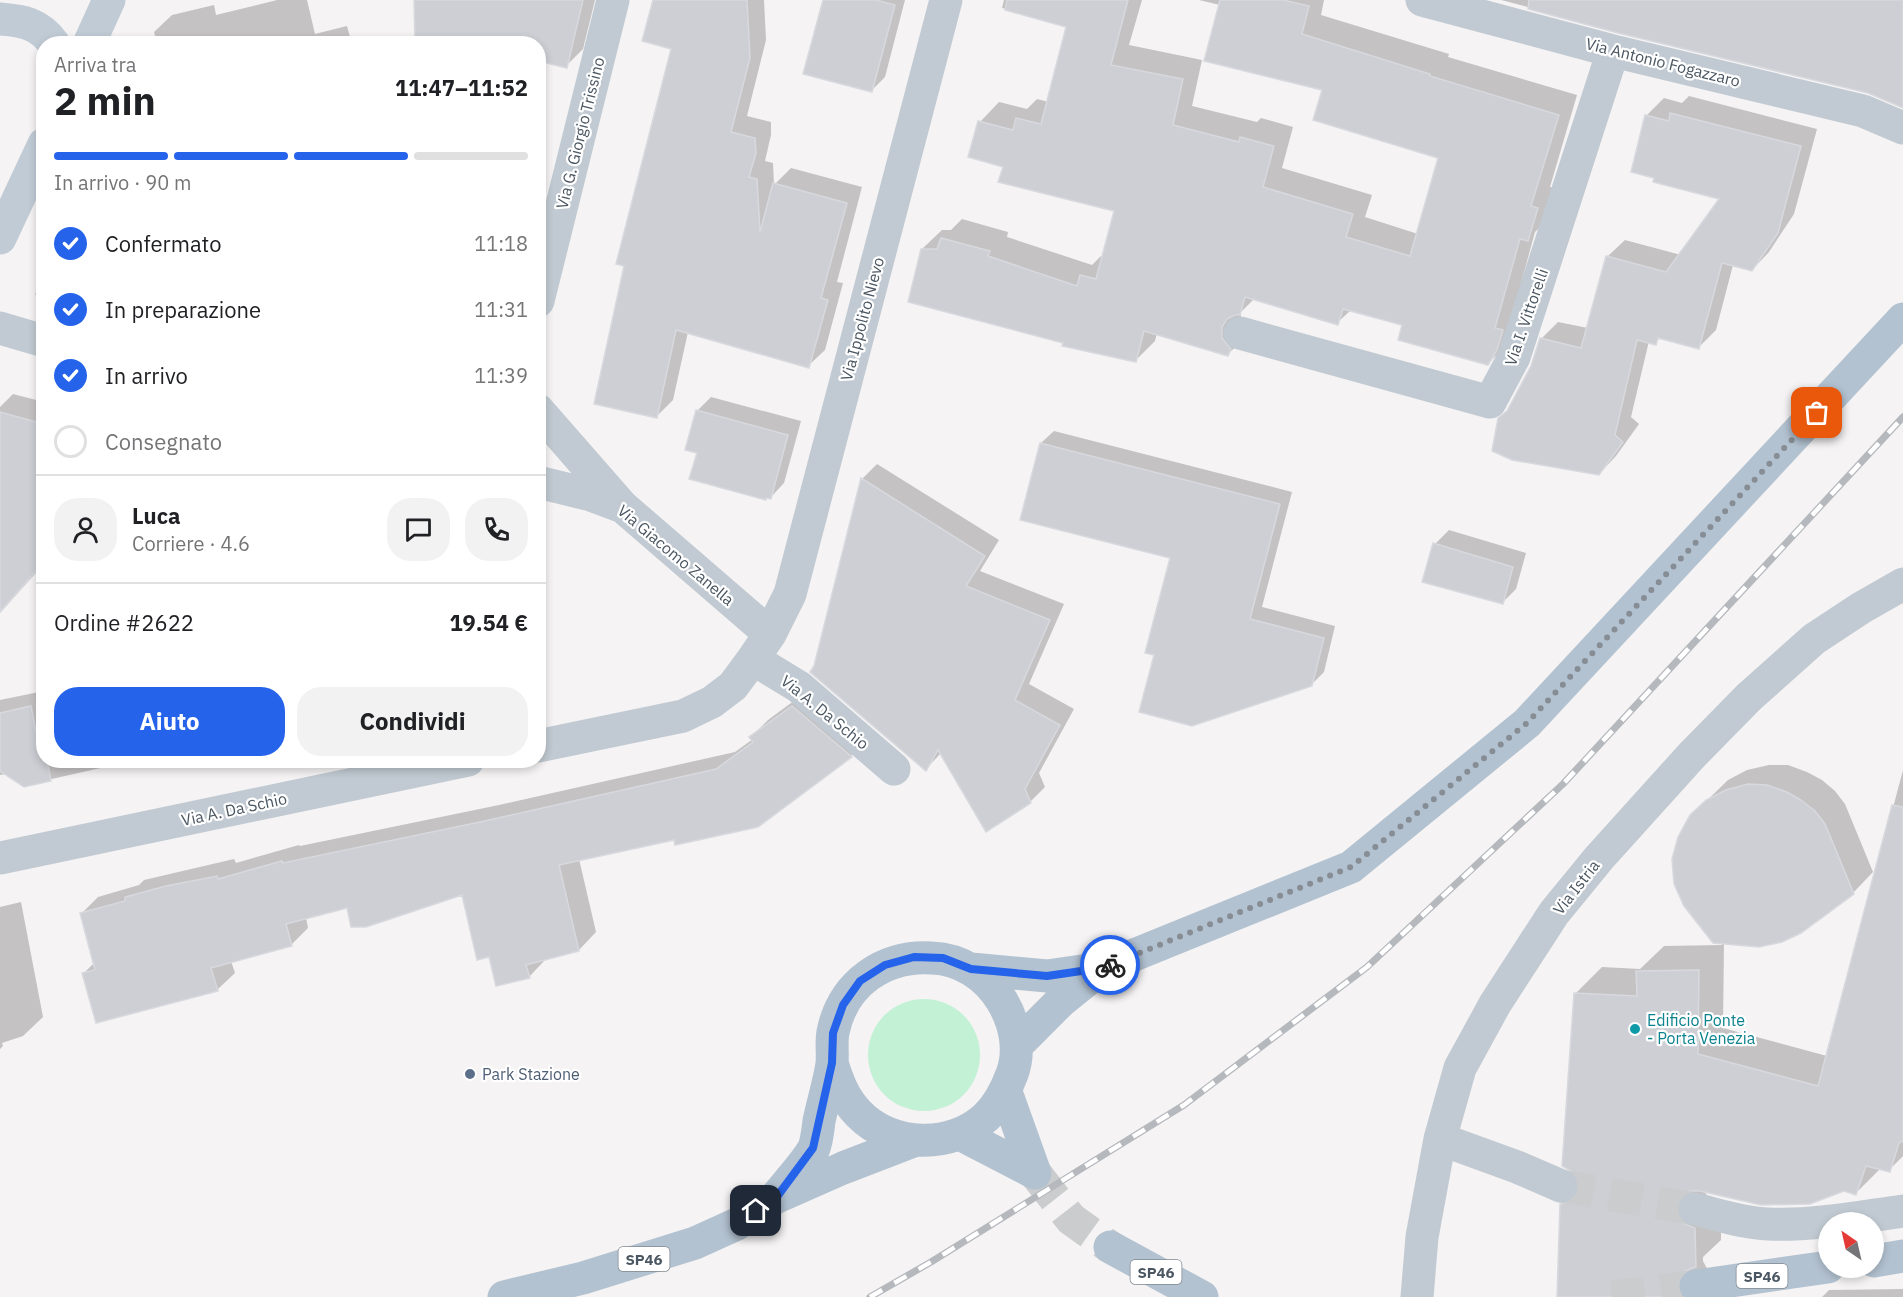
<!DOCTYPE html>
<html lang="it">
<head>
<meta charset="utf-8">
<style>
	body { margin:0; font-family:"IBM Plex Sans",sans-serif; background:#f2f2f2; color:#202124; height:100vh; display:flex; flex-direction:column; font-size:22px; white-space:nowrap }
	* { box-sizing:border-box; margin:0 }
	p { font-size:20px; color:#757577 }
	.icon { flex:none; width:33px; height:33px; fill:none; stroke:currentColor; stroke-width:2; stroke-linecap:round; stroke-linejoin:round }
	.map { position:relative; flex:1; overflow:hidden }
	.side { position:absolute; left:36px; top:36px; width:510px; height:732px; display:flex; flex-direction:column; background:#fff; border-radius:24px; box-shadow:0 3px 9px #0003 }
	.side>* { flex:none }
	.needle { width:39px; rotate:326deg }
	.buttons { position:absolute; left:1818px; top:1212px; display:grid; gap:12px }
	.buttons a { display:grid; place-items:center; width:66px; height:66px; border-radius:50%; background:#fff; box-shadow:0 3px 9px #0003; font-size:30px }
	.pin { position:absolute; display:grid; place-items:center; width:51px; height:51px; color:#fff; margin:-26px; border-radius:12px; box-shadow:0 3px 9px #0006 }
	.courier { position:absolute; display:grid; place-items:center; width:60px; height:60px; margin:-30px; border:4px solid #2563eb; border-radius:50%; background:#fff; color:#222; box-shadow:0 2px 8px #0007 }
	.summary em { font-style:normal; font-weight:700 }
	.summary div { display:flex; flex-direction:column-reverse }
	.summary { display:flex; align-items:center; justify-content:space-between; height:102px; padding:0 18px }
	h1 { font-size:39px; font-weight:700; line-height:45px }
	.bar { display:grid; grid-template-columns:repeat(4,1fr); gap:9px 6px; align-content:center; height:72px; padding:0 18px }
	.bar i { height:8px; border-radius:4px; background:#e0e0e0 }
	.bar .on { background:#2563eb }
	.bar p { grid-column:span 4 }
	.line { display:flex; align-items:center; gap:15px; padding:0 18px; border-top:2px solid #e0e0e0 }
	.line div { flex:1 }
	.round { display:grid; place-items:center; flex:none; width:63px; height:63px; border-radius:24px; background:#f2f2f2 }
	ol { padding:0 18px; list-style:none }
	li { display:flex; align-items:center; gap:18px; height:66px }
	li p { margin-inline-start:auto }
	li .icon { padding:6px; border-radius:50%; background:#2563eb; color:#fff; stroke-width:4 }
	li:last-child { color:#757577 }
	li i { width:33px; height:33px; border:3px solid #e0e0e0; border-radius:50% }
	.button { display:flex; gap:12px; margin-top:auto; padding:12px 18px }
	.button a { flex:1; height:69px; border-radius:24px; background:#2563eb; color:#fff; font-size:24px; font-weight:700; line-height:69px; text-align:center }
	.button a+a { background:#f2f2f2; color:#202124 }
	.map>svg:first-child { display:block }
</style>
</head>
<body>
<div class="map">
<svg width="1903" height="1297" viewBox="0 0 1903 1297">
	<rect width="100%" height="100%" fill="#f5f3f3"/>
	<path fill="#c3f1d5" d="M868 1055a56 56 0 1 1 112 0a56 56 0 1 1-112 0Z"/>
	<path fill="#0003" d="M 277,0 L 307,0 L 315,34 L 347,26 L 352,44 L 157,44 L 154,32 L 172,15 L 214,5 L 216,15 Z
		M 416,0 L 595,0 L 583,49 L 566,66 L 538,44 Z
		M 655,0 L 764,0 L 766,40 L 747,116 L 771,122 L 771,135 L 765,161 L 773,163 L 774,185 L 791,168 L 862,187 L 837,282 L 843,283 L 825,350 L 808,366 L 688,332 L 673,400 L 657,416 L 673,48 Z
		M 824,0 L 905,0 L 885,77 L 871,91 Z
		M 1004,0 L 1142,0 L 1129,45 L 1202,60 L 1192,106 L 1257,122 L 1261,118 L 1293,127 L 1282,168 L 1372,195 L 1365,217 L 1418,234 L 1439,157 L 1324,89 L 1220,5 L 1199,0 L 1324,0 L 1321,15 L 1449,54 L 1448,57 L 1577,95 L 1550,187 L 1556,188 L 1547,220 L 1535,232 L 1514,309 L 1507,344 L 1488,364 L 1404,324 L 1351,310 L 1337,323 L 1255,298 L 1241,312 L 1241,318 L 1248,335 L 1228,354 L 1157,333 L 1155,341 L 1135,361 L 1065,342 L 922,249 L 942,230 L 951,230 L 962,219 L 1008,232 L 1007,237 L 1092,265 L 1101,256 L 1103,257 L 1115,210 L 1004,166 L 980,122 L 999,102 L 1027,109 L 1037,99 L 1049,102 L 1068,26 L 1002,8 Z
		M 1501,0 L 1903,0 L 1903,106 L 1868,91 L 1618,31 Z
		M 1689,96 L 1817,129 L 1794,214 L 1769,252 L 1752,270 L 1733,265 L 1716,330 L 1698,348 L 1661,337 L 1655,343 L 1649,341 L 1631,417 L 1639,424 L 1616,456 L 1599,474 L 1509,410 L 1532,366 L 1541,339 L 1558,322 L 1588,328 L 1607,257 L 1625,240 L 1681,255 L 1722,198 L 1646,116 L 1664,98 L 1682,103 Z
		M 44,280 L 44,303 L 35,294 Z
		M 13,394 L 44,402 L 44,564 L 0,613 L 0,407 Z
		M 711,397 L 801,421 L 784,483 L 771,497 L 698,452 L 697,411 Z
		M 1054,431 L 1292,492 L 1262,607 L 1335,626 L 1324,672 L 1311,685 L 1156,654 L 1172,557 L 1041,443 Z
		M 877,464 L 999,540 L 980,571 L 1064,604 L 1029,684 L 1074,709 L 1039,773 L 1045,787 L 1030,802 L 941,753 L 926,769 L 815,666 L 862,479 Z
		M 1449,530 L 1526,553 L 1516,589 L 1502,603 L 1435,544 Z
		M 810,689 L 868,739 L 851,756 L 675,838 L 579,859 L 596,932 L 579,950 L 546,959 L 529,977 L 490,955 L 463,893 L 348,906 L 306,917 L 308,928 L 291,945 L 231,961 L 235,973 L 217,990 L 84,973 L 94,963 L 81,914 L 98,897 L 139,885 L 144,880 L 234,859 L 236,863 L 299,845 L 300,846 L 499,805 L 735,752 L 753,739 L 751,737 L 768,720 Z
		M 44,691 L 44,760 L 136,760 L 25,785 L 7,774 L 0,775 L 0,700 Z
		M 1769,765 L 1788,765 L 1807,772 L 1822,780 L 1835,791 L 1845,804 L 1873,872 L 1853,893 L 1724,942 L 1723,1028 L 1827,1056 L 1903,770 L 1903,1156 L 1889,1170 L 1881,1168 L 1856,1193 L 1844,1190 L 1704,1191 L 1708,1197 L 1721,1202 L 1721,1240 L 1703,1257 L 1703,1261 L 1722,1297 L 1559,1297 L 1562,1205 L 1581,1185 L 1576,993 L 1602,967 L 1640,969 L 1664,946 L 1722,945 L 1691,816 L 1728,780 L 1747,770 Z
		M 21,902 L 43,1017 L 23,1036 L 2,1043 L 3,1046 L 0,1049 L 0,907 Z
		M 1903,1289 L 1903,1297 L 1822,1297 L 1829,1290 Z"/>
	<path fill="#cdcfd5" stroke="#d7d9de" stroke-width="1.5" d="M 414,0 L 583,0 L 567,68 L 538,61 L 538,44 L 415,44 Z
		M 653,0 L 747,0 L 750,58 L 731,132 L 755,138 L 756,153 L 749,177 L 757,179 L 760,232 L 773,183 L 847,203 L 821,298 L 828,300 L 809,368 L 676,330 L 657,418 L 594,404 L 624,266 L 616,264 L 671,49 L 642,41 Z
		M 823,0 L 876,0 L 895,5 L 872,92 L 803,74 Z
		M 1007,0 L 1128,0 L 1111,65 L 1183,79 L 1173,125 L 1239,142 L 1240,137 L 1274,146 L 1263,187 L 1353,214 L 1346,237 L 1410,256 L 1438,158 L 1313,120 L 1322,90 L 1204,61 L 1220,0 L 1283,0 L 1309,6 L 1302,34 L 1430,74 L 1430,76 L 1559,115 L 1531,206 L 1538,208 L 1528,241 L 1520,239 L 1495,328 L 1503,330 L 1497,350 L 1488,365 L 1398,340 L 1402,325 L 1343,309 L 1338,325 L 1245,297 L 1240,315 L 1235,315 L 1227,319 L 1222,327 L 1222,338 L 1231,349 L 1228,356 L 1144,331 L 1136,362 L 1062,346 L 1063,343 L 908,302 L 921,249 L 937,249 L 941,238 L 990,251 L 988,256 L 1077,286 L 1080,275 L 1096,279 L 1114,211 L 998,182 L 1003,167 L 968,157 L 978,121 L 1013,130 L 1016,118 L 1041,124 L 1066,27 L 1005,10 Z
		M 1529,0 L 1903,0 L 1903,108 L 1868,93 L 1618,33 L 1528,9 Z
		M 1670,113 L 1801,146 L 1778,233 L 1752,271 L 1722,263 L 1699,349 L 1658,338 L 1656,345 L 1637,340 L 1615,435 L 1623,442 L 1599,475 L 1512,460 L 1492,451 L 1498,418 L 1507,411 L 1531,366 L 1540,338 L 1581,348 L 1606,256 L 1666,272 L 1719,199 L 1653,182 L 1654,178 L 1631,172 L 1645,115 L 1669,121 Z
		M 696,410 L 788,435 L 771,499 L 766,498 L 766,500 L 689,479 L 697,453 L 685,450 Z
		M 0,412 L 44,424 L 44,562 L 0,612 Z
		M 1040,443 L 1280,504 L 1250,619 L 1324,638 L 1312,686 L 1192,726 L 1139,712 L 1154,655 L 1145,653 L 1170,558 L 1020,520 Z
		M 861,478 L 985,556 L 966,586 L 1050,620 L 1015,700 L 1060,725 L 1025,789 L 1031,803 L 986,832 L 938,750 L 926,771 L 810,672 L 814,666 Z
		M 1433,543 L 1513,567 L 1503,604 L 1422,582 Z
		M 31,706 L 37,737 L 42,735 L 44,760 L 47,760 L 51,781 L 24,787 L 0,771 L 0,713 Z
		M 792,706 L 852,757 L 758,827 L 675,845 L 674,840 L 559,865 L 579,951 L 526,965 L 530,978 L 496,986 L 489,957 L 477,960 L 462,895 L 366,927 L 351,927 L 347,908 L 286,924 L 292,946 L 211,968 L 218,991 L 96,1023 L 82,973 L 95,970 L 80,913 L 125,901 L 125,897 L 166,886 L 217,876 L 218,879 L 282,861 L 283,863 L 480,822 L 716,769 L 753,742 L 749,737 Z
		M 1748,784 L 1767,785 L 1787,792 L 1801,800 L 1815,811 L 1825,824 L 1854,894 L 1801,933 L 1782,942 L 1759,947 L 1713,943 L 1684,906 L 1674,884 L 1672,859 L 1678,837 L 1690,815 L 1706,800 L 1726,790 Z
		M 1892,805 L 1903,807 L 1903,1141 L 1899,1143 L 1890,1172 L 1866,1166 L 1856,1195 L 1844,1191 L 1810,1204 L 1761,1205 L 1700,1191 L 1689,1191 L 1682,1196 L 1677,1204 L 1677,1213 L 1682,1223 L 1695,1228 L 1696,1267 L 1685,1271 L 1679,1279 L 1677,1288 L 1681,1297 L 1557,1297 L 1560,1204 L 1573,1201 L 1578,1193 L 1580,1184 L 1576,1174 L 1562,1166 L 1574,993 L 1637,996 L 1636,971 L 1699,970 L 1698,1054 L 1818,1086 Z"/>
	<g fill="none" stroke-linecap="round" stroke-linejoin="round">
		<path stroke="#caccce" stroke-width="33" stroke-dasharray="33 16" stroke-linecap="butt" d="M 1561,1186 L 1695,1209"/>
		<path stroke="#caccce" stroke-width="33" stroke-dasharray="33 16" stroke-linecap="butt" d="M 1035,1173 L 1071,1219 L 1110,1247
			M 1612,1297 L 1696,1286"/>
		<path stroke="#c1cad2" stroke-width="33" d="M 1422,0 L 1613,51 L 1863,111 L 1903,128
			M 538,301 L 613,0
			M 0,328 L 44,341
			M 1240,333 L 1490,402 L 1514,357 L 1613,51
			M 538,410 L 622,506
			M 538,482 L 591,495 L 623,507 L 770,634
			M 753,659 L 799,687 L 894,769
			M 538,746 L 683,716 L 712,702 L 733,686 L 753,659 L 770,634 L 790,594 L 946,0
			M 0,858 L 468,760
			M 1440,1139 L 1517,1167 L 1561,1186
			M 1695,1209 C 1719,1215 1743,1223 1768,1224 C 1813,1226 1859,1217 1903,1211
			M 1417,1297 L 1422,1237 L 1440,1139 L 1460,1068 L 1495,1004 L 1554,913 L 1599,858 L 1692,755 L 1749,697 L 1814,639 L 1861,608 L 1903,584"/>
		<path stroke="#c1cbd6" stroke-width="33" d="M 0,19 C 23,21 39,23 54,44
			M 89,44 L 109,0
			M 0,238 L 44,144"/>
		<path stroke="#b3c2d1" stroke-width="33" d="M 971,969 L 1047,976 L 1102,968 L 1351,867 L 1527,723 L 1903,319
			M 1017,1045 L 1060,1002 L 1101,969
			M 1006,1092 L 1035,1173
			M 960,1134 L 1035,1173
			M 775,1198 C 785,1186 808,1160 814,1148 C 817,1140 818,1129 819,1121 C 823,1102 829,1083 832,1064 C 833,1053 831,1042 833,1032 C 843,983 884,955 932,958 C 961,959 987,976 1002,1001 C 1015,1023 1021,1050 1012,1074 C 1006,1090 999,1105 986,1117 C 952,1149 892,1148 859,1114 C 844,1099 838,1082 832,1063
			M 1110,1247 L 1202,1297
			M 1874,1261 L 1903,1256
			M 1696,1286 L 1828,1267
			M 504,1297 L 583,1278 L 695,1243 L 737,1224 L 775,1198 L 843,1168 L 913,1141"/>
		<g stroke="#b5b8bd" stroke-width="7">
			<path id="rail" d="M 870,1297 L 931,1262 L 1184,1105 L 1367,967 L 1563,784 L 1903,417"/>
		</g>
		<use href="#rail" stroke="#fff" stroke-width="4.5" stroke-dasharray="14" stroke-linecap="butt"/>
	</g>
	<g fill="none" stroke-linecap="round" stroke-linejoin="round">
		<path stroke="#868d94" stroke-width="6" stroke-dasharray="0 10.8" d="M 1110,965 L 1351,867 L 1527,723 L 1817,413"/>
		<path stroke="#2563eb" stroke-width="8" d="M 756,1211 L 776,1198 L 813,1148 L 832,1063 L 833,1033 L 843,1005 L 860,981 L 885,965 L 914,957 L 943,958 L 971,969 L 1047,976 L 1102,968 L 1110,965"/>
	</g>
	<circle fill="#0f9aa8" stroke="#fff" stroke-width="2" cx="1635" cy="1029" r="6"/>
	<circle fill="#5c6f8a" stroke="#fff" stroke-width="2" cx="470" cy="1074" r="6"/>
	<g text-anchor="middle" dominant-baseline="central" stroke-width="4.5" stroke-linejoin="round" paint-order="stroke">
		<g fill="#fff" stroke="#808990" stroke-width="1.5">
			<rect x="618.5" y="1247" width="51" height="24" rx="4.5"/>
			<rect x="1130.5" y="1260" width="51" height="24" rx="4.5"/>
			<rect x="1736.5" y="1264" width="51" height="24" rx="4.5"/>
		</g>
		<g font-size="15" font-weight="bold" fill="#4a5661">
			<text x="644" y="1259">SP46</text>
			<text x="1156" y="1272">SP46</text>
			<text x="1762" y="1276">SP46</text>
		</g>
		<g font-size="16" fill="#4a5661" stroke="#fff">
			<text transform="translate(1663 62) rotate(14)">Via Antonio Fogazzaro</text>
			<text transform="translate(580 133) rotate(-76)">Via G. Giorgio Trissino</text>
			<text transform="translate(1526 317) rotate(-71)">Via I. Vittorelli</text>
			<text transform="translate(862 319) rotate(-75)">Via Ippolito Nievo</text>
			<text transform="translate(676 555) rotate(40)">Via Giacomo Zanella</text>
			<text transform="translate(825 712) rotate(39)">Via A. Da Schio</text>
			<text transform="translate(234 809) rotate(-12)">Via A. Da Schio</text>
			<text transform="translate(1576 887) rotate(-52)">Via Istria</text>
		</g>
		<g font-size="16" fill="#0d838f" stroke="#fff" text-anchor="start">
			<text x="1647" y="1020">Edificio Ponte<tspan x="1647" dy="18">- Porta Venezia</tspan></text>
		</g>
		<g font-size="16" fill="#4e5e75" stroke="#fff" text-anchor="start">
			<text x="482" y="1074">Park Stazione</text>
		</g>
	</g>
</svg>
<div class="buttons">
<a><svg class="needle" viewBox="-14 -14 28 28"><path d="M0-13l5 13h-10z" fill="#e53935"/><path d="M0 13l5-13h-10z" fill="#757577"/></svg></a>
</div>
<div class="pin" style="left:1817px;top:413px;background:#ea580c"><svg class="icon" aria-label="bag" viewBox="0 0 24 24"><path d="M5 8h14l-1 12H6zM9 8a3 3 0 0 1 6 0"/></svg></div>
<div class="pin" style="left:756px;top:1211px;background:#1f2937"><svg class="icon" aria-label="home" viewBox="0 0 24 24"><path d="M3 11l9-7 9 7M6 9v11h12V9"/></svg></div>
<div class="courier" style="left:1110px;top:965px"><svg class="icon" aria-label="bike" viewBox="0 0 24 24"><circle cx="6" cy="16" r="4"/><circle cx="18" cy="16" r="4"/><path d="M6 16l4-8h5l3 8M10 8l3 8H6M13 5h3"/></svg></div>
<section class="side">
<div class="summary"><div><h1>2 min</h1><p>Arriva tra</p></div><em>11:47–11:52</em></div>
<div class="bar"><i class="on"></i><i class="on"></i><i class="on"></i><i></i><p>In arrivo · 90 m</p></div>
<ol>
<li><svg class="icon" aria-label="check" viewBox="0 0 24 24"><path d="M5 12l5 5 9-10"/></svg>Confermato<p>11:18</p></li>
<li><svg class="icon" aria-label="check" viewBox="0 0 24 24"><path d="M5 12l5 5 9-10"/></svg>In preparazione<p>11:31</p></li>
<li><svg class="icon" aria-label="check" viewBox="0 0 24 24"><path d="M5 12l5 5 9-10"/></svg>In arrivo<p>11:39</p></li>
<li><i></i>Consegnato</li>
</ol>
<div class="line" style="height:108px"><a class="round"><svg class="icon" aria-label="person" viewBox="0 0 24 24"><circle cx="12" cy="8" r="4"/><path d="M4 21q1-7 8-7t8 7"/></svg></a><div><b>Luca</b><p>Corriere · 4.6</p></div><a class="round"><svg class="icon" aria-label="chat" viewBox="0 0 24 24"><path d="M4 5h16v11H9l-5 4z"/></svg></a><a class="round"><svg class="icon" aria-label="phone" viewBox="0 0 24 24"><path d="M5 4h4l2 5-3 2q2 4 5 5l2-3 5 2v4C11 20 4 13 5 4z"/></svg></a></div>
<div class="line" style="height:78px"><div>Ordine #2622</div><b>19.54 €</b></div>
<div class="button"><a>Aiuto</a><a>Condividi</a></div>
</section>
</div>
</body>
</html>
